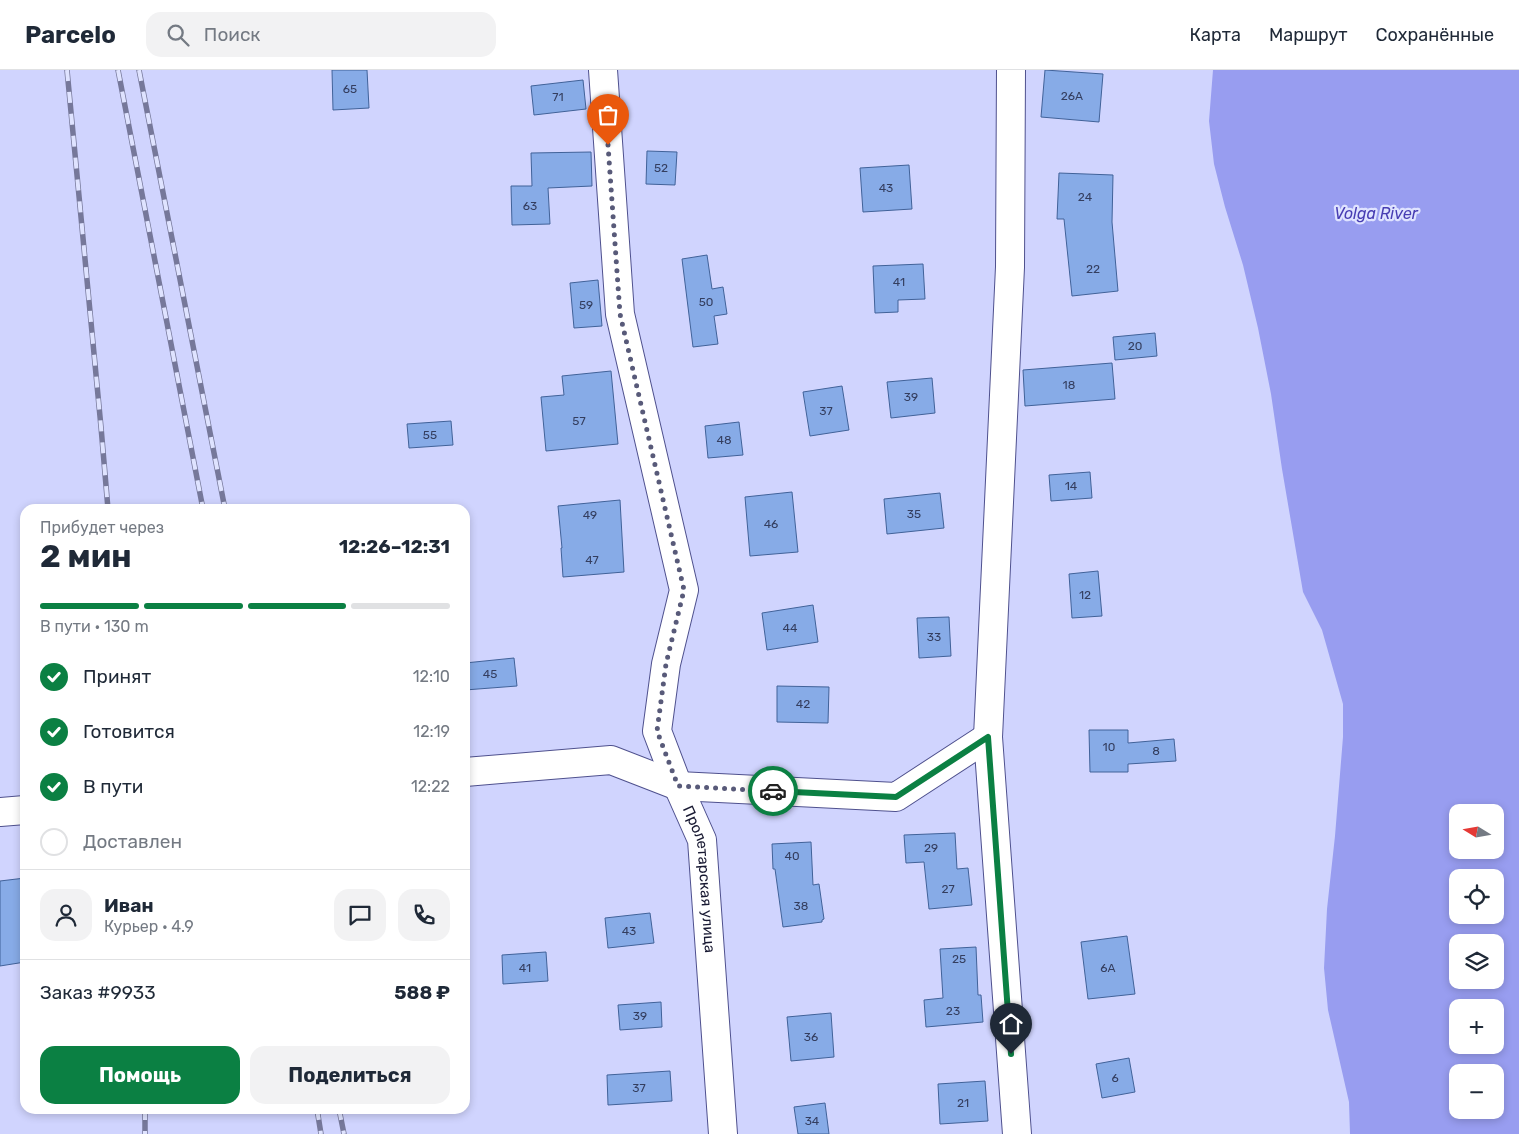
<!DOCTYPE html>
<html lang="ru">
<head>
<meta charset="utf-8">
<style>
	body { margin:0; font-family:Rubik,sans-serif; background:#f2f2f3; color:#1f2937; height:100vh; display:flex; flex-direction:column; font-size:19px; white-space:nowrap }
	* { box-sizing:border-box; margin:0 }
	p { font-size:16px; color:#747a83 }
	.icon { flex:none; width:28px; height:28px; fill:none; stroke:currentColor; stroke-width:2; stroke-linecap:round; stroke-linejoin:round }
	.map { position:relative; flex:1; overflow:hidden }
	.drawer { position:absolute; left:20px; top:434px; width:450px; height:610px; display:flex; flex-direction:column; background:#fff; border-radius:15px; box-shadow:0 2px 8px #0003 }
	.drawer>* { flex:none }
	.needle { width:32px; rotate:281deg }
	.tools { position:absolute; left:1449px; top:734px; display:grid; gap:10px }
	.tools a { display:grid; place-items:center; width:55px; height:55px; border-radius:10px; background:#fff; box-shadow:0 2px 8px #0003; font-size:25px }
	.pin { position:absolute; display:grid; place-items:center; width:42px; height:42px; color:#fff; margin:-51px -21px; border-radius:50% 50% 50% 0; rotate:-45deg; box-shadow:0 0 5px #0007 }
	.pin .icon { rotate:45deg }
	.courier { position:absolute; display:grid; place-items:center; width:50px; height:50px; margin:-25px; border:4px solid #0b8043; border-radius:50%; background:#fff; color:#222; box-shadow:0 1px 6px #0007 }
	.summary em { font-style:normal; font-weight:700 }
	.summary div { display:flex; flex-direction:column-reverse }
	.summary { display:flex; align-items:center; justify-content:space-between; height:85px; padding:0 20px }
	h1 { font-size:32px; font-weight:700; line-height:38px }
	.bar { display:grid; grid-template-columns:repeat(4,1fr); gap:8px 5px; align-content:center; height:60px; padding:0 20px }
	.bar i { height:6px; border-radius:4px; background:#e0e1e3 }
	.bar .active { background:#0b8043 }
	.bar p { grid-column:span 4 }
	.line { display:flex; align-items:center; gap:12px; padding:0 20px; border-top:1px solid #e0e1e3 }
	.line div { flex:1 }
	.round { display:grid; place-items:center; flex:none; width:52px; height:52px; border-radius:15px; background:#f2f2f3 }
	ol { padding:0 20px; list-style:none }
	li { display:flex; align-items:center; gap:15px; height:55px }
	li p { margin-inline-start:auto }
	li .icon { padding:5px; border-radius:50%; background:#0b8043; color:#fff; stroke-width:4 }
	li:last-child { color:#747a83 }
	li i { width:28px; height:28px; border:2px solid #e0e1e3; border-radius:50% }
	.button { display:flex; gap:10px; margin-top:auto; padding:10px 20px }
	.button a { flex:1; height:58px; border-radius:15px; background:#0b8043; color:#fff; font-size:20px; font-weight:700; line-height:58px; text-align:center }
	.button a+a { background:#f2f2f3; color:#1f2937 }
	header { display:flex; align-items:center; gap:30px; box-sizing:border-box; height:70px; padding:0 25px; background:#fff; border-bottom:1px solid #e0e1e3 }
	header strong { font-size:24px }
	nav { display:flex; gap:28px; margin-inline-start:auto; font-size:18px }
	.search { width:350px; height:45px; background:#f2f2f3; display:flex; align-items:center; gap:12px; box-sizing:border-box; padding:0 18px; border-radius:15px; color:#747a83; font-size:19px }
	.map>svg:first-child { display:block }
</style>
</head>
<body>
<header>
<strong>Parcelo</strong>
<div class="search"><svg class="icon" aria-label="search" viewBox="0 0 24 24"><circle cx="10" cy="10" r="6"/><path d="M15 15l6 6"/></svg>Поиск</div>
<nav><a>Карта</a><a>Маршрут</a><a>Сохранённые</a></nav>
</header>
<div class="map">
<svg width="1519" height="1064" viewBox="0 0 1519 1064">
	<rect width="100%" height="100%" fill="#d0d4fe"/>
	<path fill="#989df0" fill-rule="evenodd" d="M 1213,0 L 1519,0 L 1519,1064 L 1350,1064 L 1349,1032 L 1328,940 L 1324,898 L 1327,839 L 1335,766 L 1343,667 L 1343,634 L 1322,560 L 1303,522 L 1282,399 L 1271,324 L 1258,258 L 1243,195 L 1225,137 L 1214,94 L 1209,51 ZM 1458,742 L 1495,742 L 1495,780 L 1458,780 ZM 1458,808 L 1495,808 L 1495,845 L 1458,845 ZM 1458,872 L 1495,872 L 1495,910 L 1458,910 ZM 1458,938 L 1495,938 L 1495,975 L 1458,975 ZM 1458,1002 L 1495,1002 L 1495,1040 L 1458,1040 Z"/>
	<path fill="#87abe7" stroke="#416299" d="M 332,0 L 367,0 L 369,38 L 333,40 Z
		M 1045,0 L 1103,4 L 1099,52 L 1041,47 Z
		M 583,10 L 586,39 L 534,45 L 531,16 Z
		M 647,81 L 677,82 L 675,115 L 646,114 Z
		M 591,82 L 592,116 L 548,118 L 550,154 L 512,155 L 511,116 L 532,116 L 531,83 Z
		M 909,95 L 912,139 L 863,142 L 860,98 Z
		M 1059,103 L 1113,105 L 1112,152 L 1118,221 L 1072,226 L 1064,149 L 1057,149 Z
		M 707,185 L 712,219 L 723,217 L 727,244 L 714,246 L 718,274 L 693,277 L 682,189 Z
		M 923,194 L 925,229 L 898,230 L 898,242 L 875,243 L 873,196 Z
		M 598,210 L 602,256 L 574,258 L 570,213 Z
		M 1155,263 L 1157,286 L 1115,290 L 1113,267 Z
		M 1112,293 L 1115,329 L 1025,336 L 1023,300 Z
		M 611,301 L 618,374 L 546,381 L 541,327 L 564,325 L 562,306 Z
		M 932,308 L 935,343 L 891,348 L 887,312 Z
		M 842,316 L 849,360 L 810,366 L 803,322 Z
		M 451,351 L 453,375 L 409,378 L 407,354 Z
		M 739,352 L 743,385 L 708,388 L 705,356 Z
		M 1090,402 L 1092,428 L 1051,431 L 1049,405 Z
		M 792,422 L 798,482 L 750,486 L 745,427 Z
		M 940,423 L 944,458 L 887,464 L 884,429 Z
		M 620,430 L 624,502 L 563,507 L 561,478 L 562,478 L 558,436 Z
		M 1098,501 L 1102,546 L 1072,548 L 1069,504 Z
		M 813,535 L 818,572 L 767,580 L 762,543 Z
		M 949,547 L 951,586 L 919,588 L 917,548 Z
		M 514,588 L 517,616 L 465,620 L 465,593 Z
		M 777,616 L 829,617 L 828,653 L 777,652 Z
		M 1089,660 L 1128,660 L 1128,673 L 1174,669 L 1176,691 L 1128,694 L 1128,702 L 1090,702 Z
		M 955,763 L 957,799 L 968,798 L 972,835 L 929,839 L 924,792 L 906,793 L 904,765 Z
		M 811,772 L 813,815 L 819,814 L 824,849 L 822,850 L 822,852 L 783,857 L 775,799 L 773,799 L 772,774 Z
		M 25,808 L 25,892 L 0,896 L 0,811 Z
		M 650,843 L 654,873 L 608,878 L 605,848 Z
		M 1127,866 L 1135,924 L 1088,929 L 1081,872 Z
		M 976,877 L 978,925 L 981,925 L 983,952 L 926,957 L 924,930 L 943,928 L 940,879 Z
		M 546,882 L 548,911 L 503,914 L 502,885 Z
		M 661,932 L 662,957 L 620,960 L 618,935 Z
		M 831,943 L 834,987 L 791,991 L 787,947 Z
		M 1129,988 L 1135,1022 L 1102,1028 L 1096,994 Z
		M 670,1001 L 672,1031 L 608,1035 L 607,1005 Z
		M 985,1011 L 988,1051 L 940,1054 L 938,1014 Z
		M 825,1033 L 829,1064 L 798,1064 L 794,1037 Z"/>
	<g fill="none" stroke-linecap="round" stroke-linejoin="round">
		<g stroke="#4f518e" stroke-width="30">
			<g id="minor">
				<path id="s1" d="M 603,0 L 620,244 L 684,520 L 666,594 L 657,661 L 678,716 L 702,770 L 723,1064"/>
				<path d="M 1011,0 L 1010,197 L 988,667 L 1017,1064"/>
				<path d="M 465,702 L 611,690 L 678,716 L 896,727 L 988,667"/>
				<path d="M 0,742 L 25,740"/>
			</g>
		</g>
		<use href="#minor" stroke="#fff" stroke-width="28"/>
		<g stroke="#76789a" stroke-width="5.5">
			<path id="rail" d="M 67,0 L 101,357 L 108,439
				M 118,0 L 203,439
				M 139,0 L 225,439
				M 145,1039 L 145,1064
				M 317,1039 L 321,1064
				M 339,1039 L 344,1064"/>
		</g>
		<use href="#rail" stroke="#dfe3ff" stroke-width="4" stroke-dasharray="11" stroke-linecap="butt"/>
	</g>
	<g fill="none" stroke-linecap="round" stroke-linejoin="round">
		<path stroke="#585a79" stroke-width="5" stroke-dasharray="0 9" d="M 608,75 L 620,244 L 684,520 L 666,594 L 657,661 L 678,716 L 773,721"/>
		<path stroke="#0b8043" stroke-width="6" d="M 773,721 L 896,727 L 988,667 L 1011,984"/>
	</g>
	<g text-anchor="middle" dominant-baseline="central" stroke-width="4.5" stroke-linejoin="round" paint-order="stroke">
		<g font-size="12" fill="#343e5f">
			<text x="350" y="19">65</text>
			<text x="1072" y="26">26А</text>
			<text x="558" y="27">71</text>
			<text x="661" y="98">52</text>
			<text x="886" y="118">43</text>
			<text x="1085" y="127">24</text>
			<text x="530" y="136">63</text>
			<text x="1093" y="199">22</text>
			<text x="899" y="212">41</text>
			<text x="706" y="232">50</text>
			<text x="586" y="235">59</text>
			<text x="1135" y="276">20</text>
			<text x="1069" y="315">18</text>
			<text x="911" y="327">39</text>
			<text x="826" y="341">37</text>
			<text x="579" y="351">57</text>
			<text x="430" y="365">55</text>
			<text x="724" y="370">48</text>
			<text x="1071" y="416">14</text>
			<text x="914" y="444">35</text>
			<text x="590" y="445">49</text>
			<text x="771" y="454">46</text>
			<text x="592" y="490">47</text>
			<text x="1085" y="525">12</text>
			<text x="790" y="558">44</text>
			<text x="934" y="567">33</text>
			<text x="490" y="604">45</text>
			<text x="803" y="634">42</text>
			<text x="1109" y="677">10</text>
			<text x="1156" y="681">8</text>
			<text x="931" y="778">29</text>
			<text x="792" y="786">40</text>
			<text x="948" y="819">27</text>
			<text x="801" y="836">38</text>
			<text x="629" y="861">43</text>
			<text x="959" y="889">25</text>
			<text x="525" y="898">41</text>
			<text x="1108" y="898">6А</text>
			<text x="953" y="941">23</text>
			<text x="640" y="946">39</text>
			<text x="811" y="967">36</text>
			<text x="1115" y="1008">6</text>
			<text x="639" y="1018">37</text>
			<text x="963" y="1033">21</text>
			<text x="812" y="1051">34</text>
		</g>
		<g font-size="15" fill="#181932" stroke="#dfe3ff">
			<text stroke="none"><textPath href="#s1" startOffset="828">Пролетарская улица</textPath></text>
		</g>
		<g font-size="16" font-style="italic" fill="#473db3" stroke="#dfe3ff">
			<text x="1376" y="143">Volga River</text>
		</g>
	</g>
</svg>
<div class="tools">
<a><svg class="needle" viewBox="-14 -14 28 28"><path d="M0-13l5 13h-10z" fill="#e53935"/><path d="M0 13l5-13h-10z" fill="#747a83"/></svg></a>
<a><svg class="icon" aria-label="locate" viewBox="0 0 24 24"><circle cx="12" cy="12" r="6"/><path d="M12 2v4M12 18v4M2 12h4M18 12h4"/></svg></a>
<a><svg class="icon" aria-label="layers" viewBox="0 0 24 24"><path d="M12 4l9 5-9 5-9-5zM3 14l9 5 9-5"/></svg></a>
<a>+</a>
<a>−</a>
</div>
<div class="pin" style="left:608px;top:75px;background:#ea580c"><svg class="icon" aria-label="bag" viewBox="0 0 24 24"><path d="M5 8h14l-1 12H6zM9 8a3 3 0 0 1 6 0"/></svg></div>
<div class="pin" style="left:1011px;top:984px;background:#1f2937"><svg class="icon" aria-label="home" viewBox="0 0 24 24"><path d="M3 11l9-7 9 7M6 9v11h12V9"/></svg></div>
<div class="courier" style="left:773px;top:721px"><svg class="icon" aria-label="car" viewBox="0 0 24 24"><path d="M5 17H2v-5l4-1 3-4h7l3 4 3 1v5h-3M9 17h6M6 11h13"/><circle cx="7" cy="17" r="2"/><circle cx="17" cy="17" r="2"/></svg></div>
<section class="drawer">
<div class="summary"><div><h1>2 мин</h1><p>Прибудет через</p></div><em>12:26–12:31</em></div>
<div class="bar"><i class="active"></i><i class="active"></i><i class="active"></i><i></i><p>В пути · 130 m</p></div>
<ol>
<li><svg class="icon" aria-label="check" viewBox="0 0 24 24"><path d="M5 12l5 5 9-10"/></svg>Принят<p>12:10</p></li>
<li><svg class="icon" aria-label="check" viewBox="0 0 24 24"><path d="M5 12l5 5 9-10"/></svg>Готовится<p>12:19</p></li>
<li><svg class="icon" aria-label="check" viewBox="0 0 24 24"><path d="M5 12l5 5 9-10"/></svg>В пути<p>12:22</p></li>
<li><i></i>Доставлен</li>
</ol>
<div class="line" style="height:90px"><a class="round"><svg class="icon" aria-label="person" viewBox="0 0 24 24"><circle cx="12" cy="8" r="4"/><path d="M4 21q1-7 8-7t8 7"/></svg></a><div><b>Иван</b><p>Курьер · 4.9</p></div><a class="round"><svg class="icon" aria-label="chat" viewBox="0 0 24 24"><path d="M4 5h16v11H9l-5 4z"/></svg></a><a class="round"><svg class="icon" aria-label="phone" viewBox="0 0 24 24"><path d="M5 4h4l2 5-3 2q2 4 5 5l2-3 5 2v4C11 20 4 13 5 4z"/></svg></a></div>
<div class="line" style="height:65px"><div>Заказ #9933</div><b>588 ₽</b></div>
<div class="button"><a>Помощь</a><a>Поделиться</a></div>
</section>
</div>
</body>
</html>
